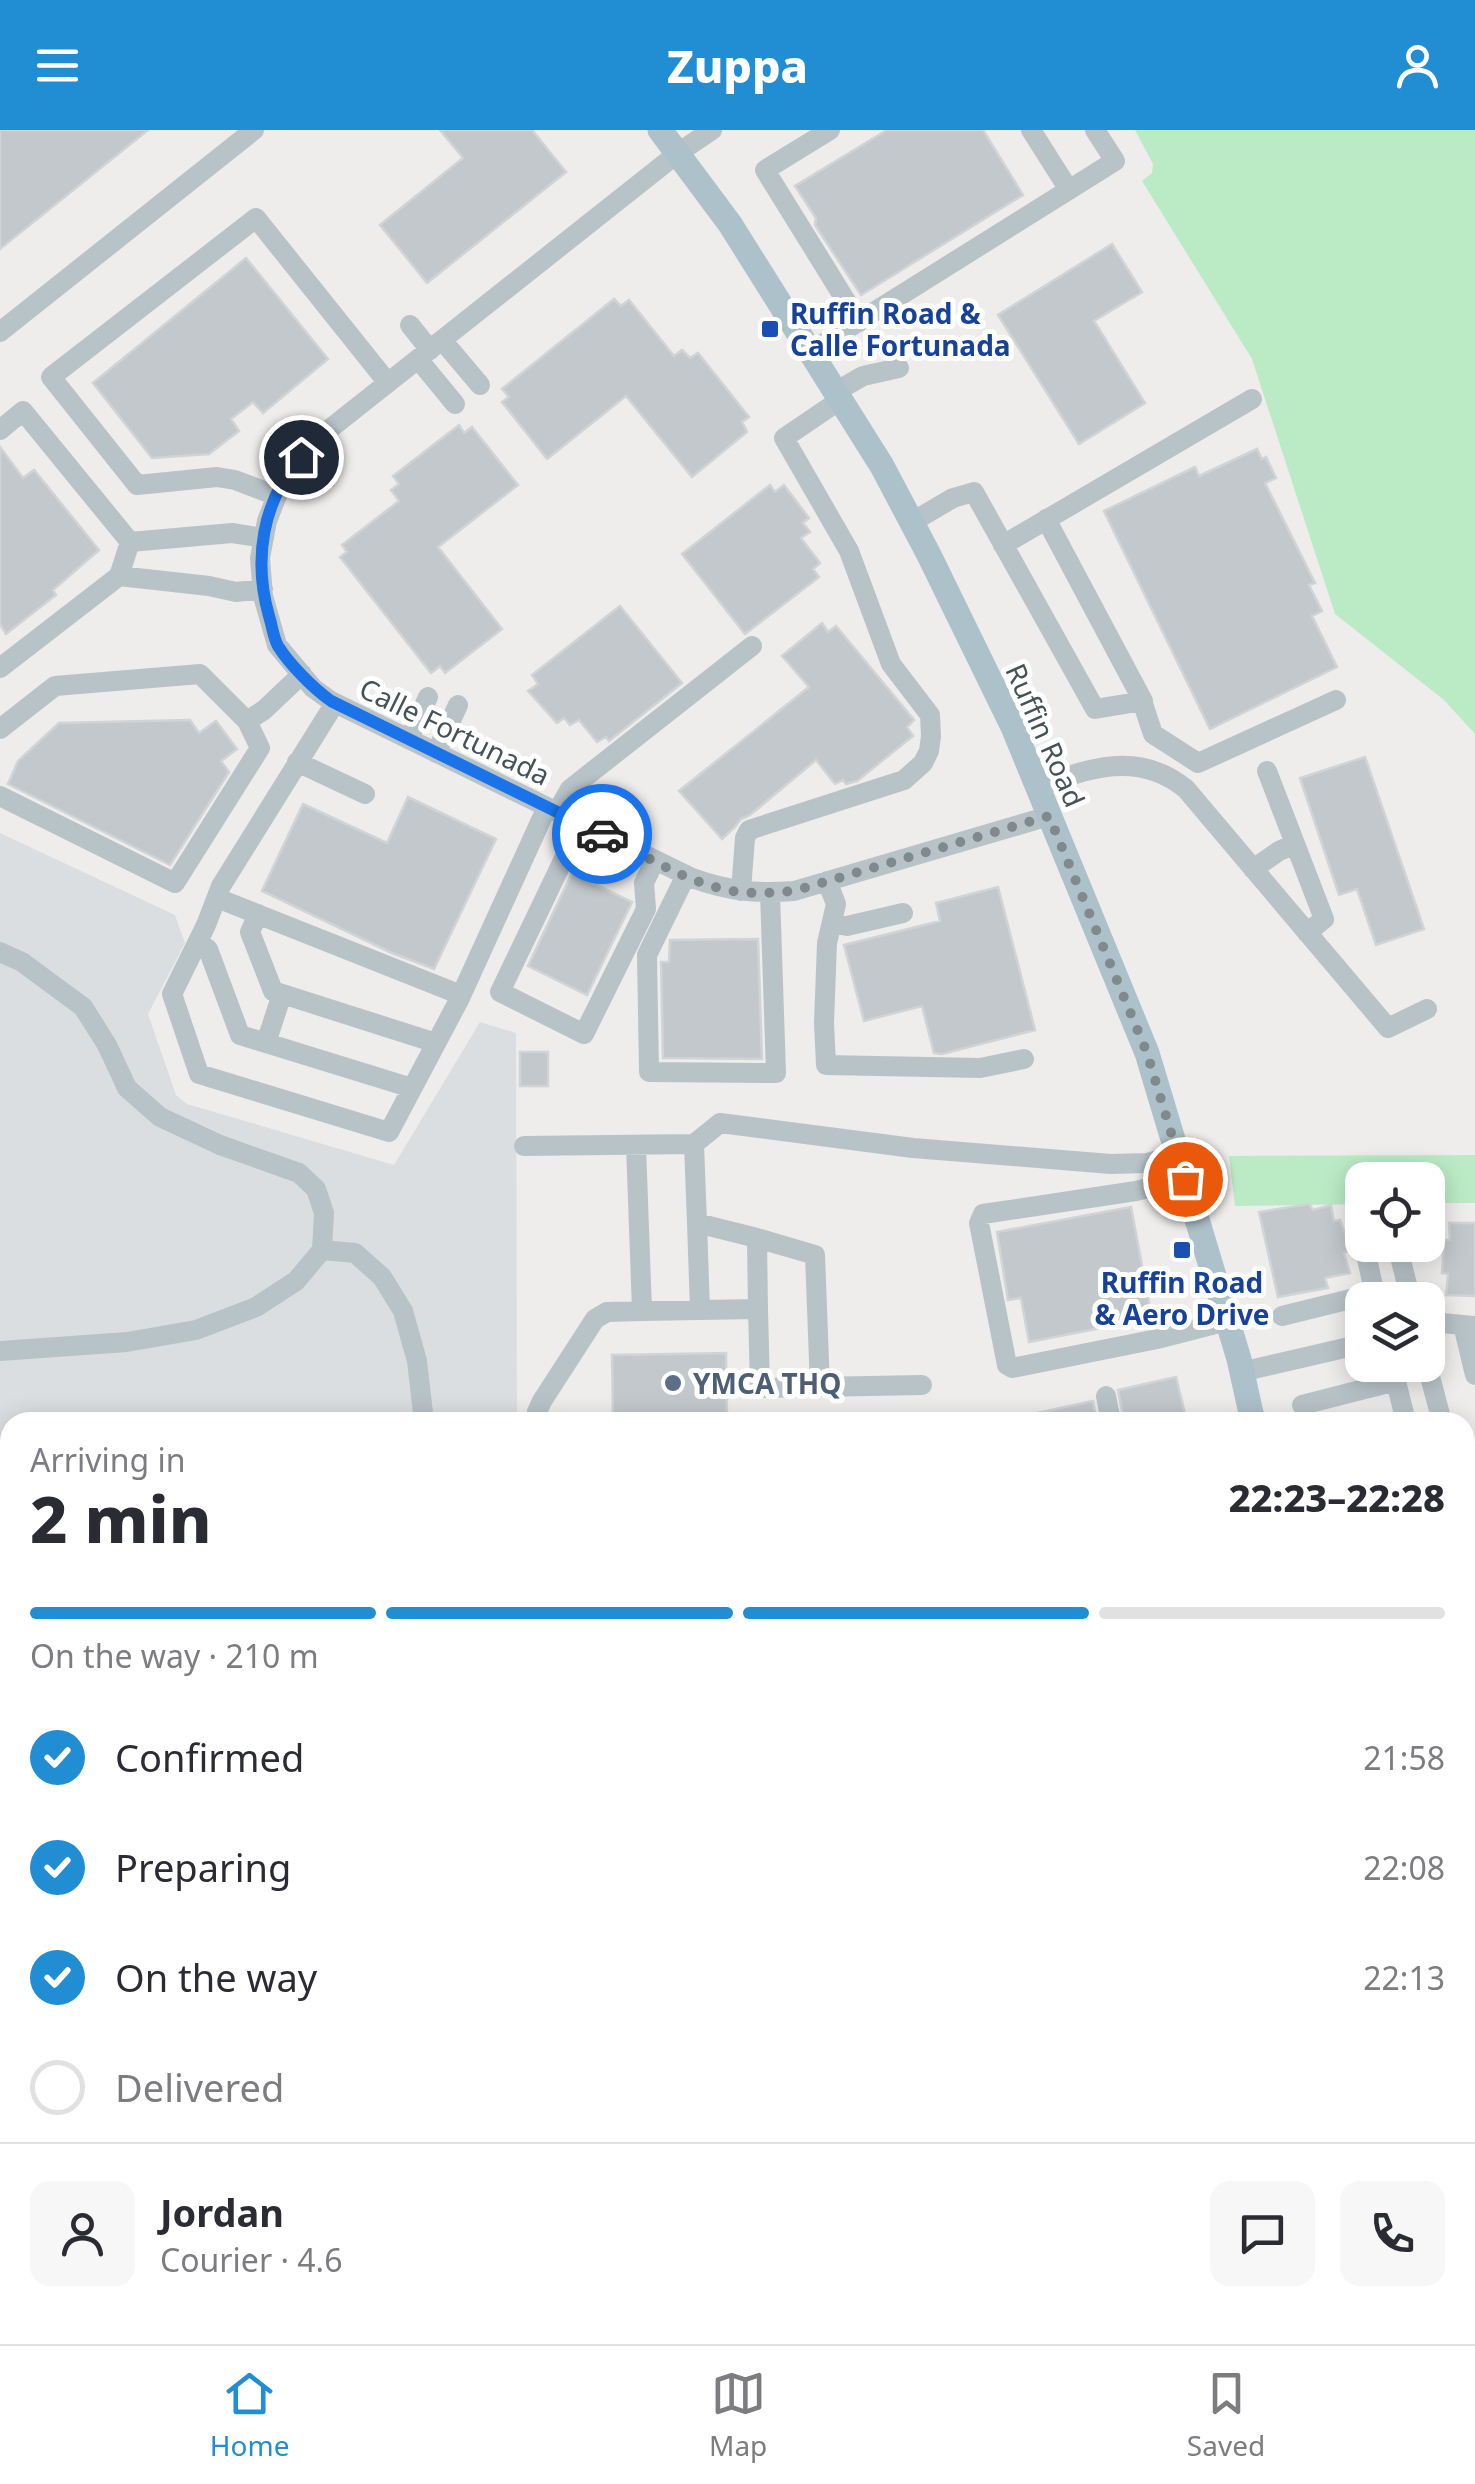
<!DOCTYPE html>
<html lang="en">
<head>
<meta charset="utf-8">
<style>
	body { margin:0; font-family:"Noto Sans",sans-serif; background:#f7f7f7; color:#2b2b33; height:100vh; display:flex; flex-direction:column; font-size:38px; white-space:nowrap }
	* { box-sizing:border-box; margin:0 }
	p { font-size:32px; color:#7c7c81 }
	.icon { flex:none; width:55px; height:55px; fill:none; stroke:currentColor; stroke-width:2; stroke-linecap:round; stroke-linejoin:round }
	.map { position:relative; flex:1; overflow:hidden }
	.details { position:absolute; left:0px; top:1282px; width:1475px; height:932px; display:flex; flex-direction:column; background:#fff; border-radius:30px 30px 0 0; box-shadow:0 5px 25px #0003 }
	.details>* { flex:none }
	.controls { position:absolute; left:1345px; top:1032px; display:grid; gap:20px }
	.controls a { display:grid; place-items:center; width:100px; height:100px; border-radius:20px; background:#fff; box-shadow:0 5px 25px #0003; font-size:50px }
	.pin { position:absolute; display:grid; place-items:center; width:85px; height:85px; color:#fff; margin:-42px; border:5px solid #fff; border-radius:50%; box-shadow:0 2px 10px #0007 }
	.courier { position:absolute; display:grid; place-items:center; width:100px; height:100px; margin:-50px; border:8px solid #1a73e8; border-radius:50%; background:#fff; color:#222; box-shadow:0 2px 12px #0007 }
	.headline em { font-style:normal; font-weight:800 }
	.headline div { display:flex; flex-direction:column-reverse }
	.headline { display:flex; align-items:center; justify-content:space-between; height:170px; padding:0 30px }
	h1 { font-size:65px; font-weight:800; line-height:75px }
	.bar { display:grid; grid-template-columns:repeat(4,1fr); gap:15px 10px; align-content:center; height:120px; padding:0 30px }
	.bar i { height:12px; border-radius:8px; background:#e1e1e2 }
	.bar .on { background:#218ed3 }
	.bar p { grid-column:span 4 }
	.line { display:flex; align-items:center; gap:25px; padding:0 30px; border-top:2px solid #e1e1e2 }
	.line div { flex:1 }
	.round { display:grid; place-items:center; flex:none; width:105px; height:105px; border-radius:20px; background:#f7f7f7 }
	ol { padding:0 30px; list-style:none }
	li { display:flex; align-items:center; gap:30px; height:110px }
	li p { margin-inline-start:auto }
	li .icon { padding:10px; border-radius:50%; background:#218ed3; color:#fff; stroke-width:4 }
	li:last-child { color:#7c7c81 }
	li i { width:55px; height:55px; border:5px solid #e1e1e2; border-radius:50% }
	header { display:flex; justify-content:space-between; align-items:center; height:130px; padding:0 30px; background:#218ed3; color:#fff; font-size:45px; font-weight:800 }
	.tabs { display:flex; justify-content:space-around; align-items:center; height:140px; border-top:2px solid #e1e1e2; background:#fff; font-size:28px; color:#7c7c81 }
	.tabs a { display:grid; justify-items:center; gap:5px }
	.tabs .on { color:#218ed3 }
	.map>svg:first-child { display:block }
</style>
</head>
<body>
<header><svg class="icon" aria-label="menu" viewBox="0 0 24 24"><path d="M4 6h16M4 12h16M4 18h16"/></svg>Zuppa<svg class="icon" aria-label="person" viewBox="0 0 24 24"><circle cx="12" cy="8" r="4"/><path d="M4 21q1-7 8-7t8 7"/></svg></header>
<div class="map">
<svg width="1475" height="2214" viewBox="0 0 1475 2214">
	<rect width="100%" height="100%" fill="#efecec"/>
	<path fill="#dbdee1" d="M 0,703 L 175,785 L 185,813 L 148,884 L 176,965 L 187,974 L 394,1035 L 480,892 L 516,903 L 517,1292 L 10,1292 L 10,1660 L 0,1657 Z"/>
	<path fill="#bbebc5" d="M 1135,0 L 1475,0 L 1475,604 L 1444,570 L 1335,484 L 1252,229 L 1142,51 L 1152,43 L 1153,34 Z
		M 1475,1025 L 1475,1073 L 1428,1073 L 1428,1050 L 1362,1050 L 1362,1074 L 1235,1076 L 1229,1026 Z
		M 56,2205 L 158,2205 L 169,2214 L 36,2214 Z"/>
	<path fill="#c3c8cc" stroke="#d0d4d7" stroke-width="2.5" d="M 0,0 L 148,0 L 0,119 Z
		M 440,0 L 532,0 L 566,42 L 427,153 L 380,95 L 463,28 Z
		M 887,0 L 983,0 L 1023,65 L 861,165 L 815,95 L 816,88 L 795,56 Z
		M 1112,114 L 1142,162 L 1094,191 L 1145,273 L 1079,314 L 998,185 Z
		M 246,128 L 328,229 L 263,283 L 253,272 L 231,289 L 239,301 L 209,324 L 152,328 L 93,253 Z
		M 614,169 L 621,176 L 629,170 L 674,226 L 682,220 L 690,228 L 698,223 L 749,287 L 742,292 L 747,302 L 692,347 L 626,266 L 547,329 L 502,272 L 509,267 L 502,259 Z
		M 459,295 L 464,303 L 472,297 L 518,355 L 438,417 L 502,499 L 445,543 L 440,536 L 431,543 L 340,427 L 347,422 L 342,415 L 399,371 L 391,360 L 399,354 L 393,346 Z
		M 0,317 L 23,348 L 34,340 L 99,420 L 53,460 L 56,465 L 6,504 L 0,494 Z
		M 1257,319 L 1262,329 L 1266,327 L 1276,348 L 1265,353 L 1315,453 L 1309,455 L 1322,481 L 1312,486 L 1337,537 L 1210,599 L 1104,381 L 1195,337 L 1199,346 Z
		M 770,355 L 775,362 L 784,355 L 809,388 L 803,393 L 810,402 L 801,408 L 820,433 L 813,439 L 819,447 L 745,504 L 682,424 Z
		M 620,476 L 682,553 L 609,611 L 606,607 L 597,612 L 579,590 L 570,595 L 564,588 L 557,593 L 528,561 L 538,554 L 532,545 Z
		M 822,493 L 828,502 L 836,496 L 914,590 L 907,597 L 913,606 L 857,651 L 846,654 L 843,650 L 835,654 L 816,630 L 750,685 L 741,689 L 734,698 L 722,709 L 679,661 L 809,557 L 782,526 Z
		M 190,590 L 199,603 L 216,591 L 237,619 L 221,631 L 229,642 L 170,735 L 8,654 L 18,631 L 59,593 Z
		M 1365,627 L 1424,799 L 1376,815 L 1357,759 L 1339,765 L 1300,648 Z
		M 408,667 L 496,709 L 434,839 L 392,823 L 262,761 L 303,674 L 387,713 Z
		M 572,743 L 632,772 L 587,865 L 528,836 Z
		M 998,757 L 1035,900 L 942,924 L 934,923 L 922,876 L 864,891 L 844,815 L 940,791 L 936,773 Z
		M 758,809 L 762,929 L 663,928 L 661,832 L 669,832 L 670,810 Z
		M 520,922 L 548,922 L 548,956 L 520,956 Z
		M 1309,1074 L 1313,1080 L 1331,1075 L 1334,1091 L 1340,1090 L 1351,1120 L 1344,1123 L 1350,1143 L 1325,1148 L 1328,1158 L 1278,1167 L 1259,1082 Z
		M 1131,1077 L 1152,1188 L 1029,1212 L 1021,1168 L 1008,1170 L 997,1102 Z
		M 1449,1093 L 1475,1093 L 1475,1166 L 1446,1165 L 1448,1144 L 1442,1143 L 1444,1110 L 1450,1110 Z
		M 726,1223 L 727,1283 L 613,1286 L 612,1225 Z
		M 1176,1247 L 1187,1292 L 1124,1292 L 1118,1260 Z
		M 1093,1271 L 1097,1292 L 1024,1292 L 1023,1286 Z"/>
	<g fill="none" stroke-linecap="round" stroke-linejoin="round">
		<path stroke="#b8c3c8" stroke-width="20" d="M 712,0 L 678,23 L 317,309 L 285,345 L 267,391 L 260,428 L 263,466 L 277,515 L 313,558 L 331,571 L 692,748 C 729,761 755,764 794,761 L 1049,686
			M 830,0 L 765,40 L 859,192
			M 1031,0 L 1069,60
			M 410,195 L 430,220
			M 0,202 L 254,0
			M 442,210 L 480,255
			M 810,222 L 1115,31 L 1095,0
			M 418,229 L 455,274
			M 835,262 L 863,246 L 899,238
			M 0,300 L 23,281 L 130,412
			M 277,366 L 235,350 L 217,347 L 137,355 L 51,247 L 256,88 L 388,253
			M 912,392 L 953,368 L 974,362 L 1095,579 L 1143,571 L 1046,389
			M 130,412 L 232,403 L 264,408
			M 1003,415 L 1252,269
			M 119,446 L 209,456 L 236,462 L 263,459
			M 0,538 L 119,446 L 130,412
			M 1142,571 L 1153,604 L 1198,633 L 1336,570
			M 335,573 L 221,756 L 206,795 L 172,864 L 199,944 L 389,1002 L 459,870 L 547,677
			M 247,591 L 264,580 L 302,544
			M 0,599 L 55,556 L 200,544 L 247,591 L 260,618 L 175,753 L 0,666
			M 409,609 L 428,567
			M 436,623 L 458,575
			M 297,632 L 365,664
			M 1267,641 L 1324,789 L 1307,803
			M 1038,657 C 1088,638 1139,620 1186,659 L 1388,898 L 1427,879
			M 557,682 L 570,659 L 752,516
			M 581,693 L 500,862 L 584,904 L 646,779 L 644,753 L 655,730
			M 1253,739 L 1279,721 L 1295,714
			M 686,745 L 647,825 L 649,942 L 776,943 L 770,763
			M 827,751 L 836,774 L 827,813 L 824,893 L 826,935 L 980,938 L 1024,929
			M 741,761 L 745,708 L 749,700 L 904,650 L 923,633 L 929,621 L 931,606 L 930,585 L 891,534 L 849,421 L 784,308 L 840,270
			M 217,768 L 461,865
			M 258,784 L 250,802 L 273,861 L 436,913
			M 832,793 L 847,796 L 903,783
			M 197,813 L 208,819 L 240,905 L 412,958
			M 0,822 L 22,832 L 83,877 L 107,915 L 127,958 L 160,987 L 220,1015 L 299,1043 L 316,1059 L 324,1083 L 322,1120 L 296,1151 L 256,1177 L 196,1200 L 127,1212 L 0,1221
			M 266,913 L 282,864
			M 694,1014 L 697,1093
			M 524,1016 L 694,1014 L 720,993 L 913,1018 L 1111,1034 L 1147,1033 L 1177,1025
			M 1185,1049 L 1136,1061 L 983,1084 L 979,1093 L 1007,1235 L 1012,1238 L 1157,1209 L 1227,1191
			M 1428,1100 L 1431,1101
			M 757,1108 L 815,1125 L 820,1257
			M 1364,1115 L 1376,1170
			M 1397,1115 L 1411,1170
			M 322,1120 L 355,1123 L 382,1147 L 403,1181 L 417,1231 L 424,1292
			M 758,1179 L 760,1258 L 922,1255
			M 642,1181 L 758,1179 L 757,1108 L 697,1093 L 700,1180
			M 1282,1186 L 1375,1163
			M 1463,1195 L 1475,1245
			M 1428,1197 L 1442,1193 L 1473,1196
			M 1392,1235 L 1406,1292
			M 1427,1235 L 1442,1292
			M 1241,1242 L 1362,1214
			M 1106,1266 L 1111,1292
			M 1302,1275 L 1396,1251
			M 536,1292 L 537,1282 L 542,1271 L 595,1189 L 607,1182 L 642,1181 L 636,1015
			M 0,1392 L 10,1410
			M 1465,1392 L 1475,1389
			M 1465,1454 L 1475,1451
			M 0,1919 L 1,1917
			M 229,2205 L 238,2214
			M 1066,2205 L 1069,2214
			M 1300,2205 L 1301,2214
			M 1348,2205 L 1349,2214
			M 1394,2205 L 1395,2214
			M 448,2214 L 448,2205
			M 493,2214 L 493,2205"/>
		<path stroke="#adc1ca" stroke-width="25" d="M 660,0 L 730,94 L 882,336 L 929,425 L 1013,597 L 1147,923 L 1239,1229 L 1253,1292
			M 1465,1696 L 1475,1691
			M 0,1730 L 10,1735
			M 0,1754 L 10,1758
			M 1465,1761 L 1475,1756
			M 1465,2000 L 1475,2028
			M 1465,2127 L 1475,2154"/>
	</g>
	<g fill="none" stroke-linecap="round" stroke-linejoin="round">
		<path stroke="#80898c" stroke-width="10" stroke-dasharray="0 18" d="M 602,704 C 639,722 682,750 723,759 C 747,765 770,763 794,761 L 1049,686 L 1147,923 L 1185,1049"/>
		<path stroke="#1a73e8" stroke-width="12" d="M 301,327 C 262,371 253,430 269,486 C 272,495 273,507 278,516 C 290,535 313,558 331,571 L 602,704"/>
	</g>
	<g fill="#1a4fb4" stroke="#fff" stroke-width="4">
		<rect x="760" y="189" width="20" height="20" rx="5"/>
		<rect x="1172" y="1110" width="20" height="20" rx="5"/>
	</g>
	<circle fill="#5c6f8a" stroke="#fff" stroke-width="4" cx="673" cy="1253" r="10"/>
	<g text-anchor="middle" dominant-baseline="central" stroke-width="10" stroke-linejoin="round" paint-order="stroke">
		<g font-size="28" font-weight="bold" fill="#164399" stroke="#fff" text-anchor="start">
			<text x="790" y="183">Ruffin Road &amp;<tspan x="790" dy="32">Calle Fortunada</tspan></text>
			<text x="1182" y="1152" text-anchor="middle">Ruffin Road<tspan x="1182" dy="32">&amp; Aero Drive</tspan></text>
		</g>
		<g font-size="28" fill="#455358" stroke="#fff">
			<text transform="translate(455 601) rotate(26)">Calle Fortunada</text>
			<text transform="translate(1046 605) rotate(66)">Ruffin Road</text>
		</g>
		<g font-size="28" font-weight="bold" fill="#4e5e75" stroke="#fff" text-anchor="start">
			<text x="693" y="1253">YMCA THQ</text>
		</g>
	</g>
</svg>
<div class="controls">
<a><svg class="icon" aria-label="locate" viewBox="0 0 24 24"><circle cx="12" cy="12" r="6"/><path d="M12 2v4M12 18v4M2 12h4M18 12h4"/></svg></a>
<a><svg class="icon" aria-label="layers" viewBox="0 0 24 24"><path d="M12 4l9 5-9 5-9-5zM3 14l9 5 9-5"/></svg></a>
</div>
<div class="pin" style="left:1185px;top:1049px;background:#ea580c"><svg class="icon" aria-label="bag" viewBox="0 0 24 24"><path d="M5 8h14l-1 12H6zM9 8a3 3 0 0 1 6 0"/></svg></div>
<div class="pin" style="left:301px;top:327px;background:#1f2937"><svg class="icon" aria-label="home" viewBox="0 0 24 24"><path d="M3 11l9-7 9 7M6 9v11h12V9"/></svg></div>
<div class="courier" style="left:602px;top:704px"><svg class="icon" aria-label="car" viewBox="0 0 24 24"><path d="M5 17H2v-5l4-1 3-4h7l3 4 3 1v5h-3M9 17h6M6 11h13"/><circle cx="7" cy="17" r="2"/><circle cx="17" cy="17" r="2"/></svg></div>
<section class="details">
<div class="headline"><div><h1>2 min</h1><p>Arriving in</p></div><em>22:23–22:28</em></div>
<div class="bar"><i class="on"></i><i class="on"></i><i class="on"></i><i></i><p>On the way · 210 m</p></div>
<ol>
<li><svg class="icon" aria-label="check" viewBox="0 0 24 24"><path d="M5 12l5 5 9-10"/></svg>Confirmed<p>21:58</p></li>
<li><svg class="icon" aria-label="check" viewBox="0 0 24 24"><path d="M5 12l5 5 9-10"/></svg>Preparing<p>22:08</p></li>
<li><svg class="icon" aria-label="check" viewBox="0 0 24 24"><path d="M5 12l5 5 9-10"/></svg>On the way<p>22:13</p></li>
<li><i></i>Delivered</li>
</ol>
<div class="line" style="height:180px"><a class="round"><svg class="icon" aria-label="person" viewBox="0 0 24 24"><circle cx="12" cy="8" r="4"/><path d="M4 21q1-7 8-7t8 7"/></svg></a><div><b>Jordan</b><p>Courier · 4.6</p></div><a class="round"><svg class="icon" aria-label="chat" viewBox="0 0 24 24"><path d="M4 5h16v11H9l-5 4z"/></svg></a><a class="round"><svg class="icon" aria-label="phone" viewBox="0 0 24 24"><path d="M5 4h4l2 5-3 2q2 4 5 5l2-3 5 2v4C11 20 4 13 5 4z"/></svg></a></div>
</section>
</div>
<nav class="tabs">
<a class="on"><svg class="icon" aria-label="home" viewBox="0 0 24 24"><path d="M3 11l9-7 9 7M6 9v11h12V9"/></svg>Home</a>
<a><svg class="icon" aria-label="map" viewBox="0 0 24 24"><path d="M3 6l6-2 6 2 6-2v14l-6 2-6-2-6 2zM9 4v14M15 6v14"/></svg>Map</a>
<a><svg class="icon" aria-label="saved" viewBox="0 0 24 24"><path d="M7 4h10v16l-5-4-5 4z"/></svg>Saved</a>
</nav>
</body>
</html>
